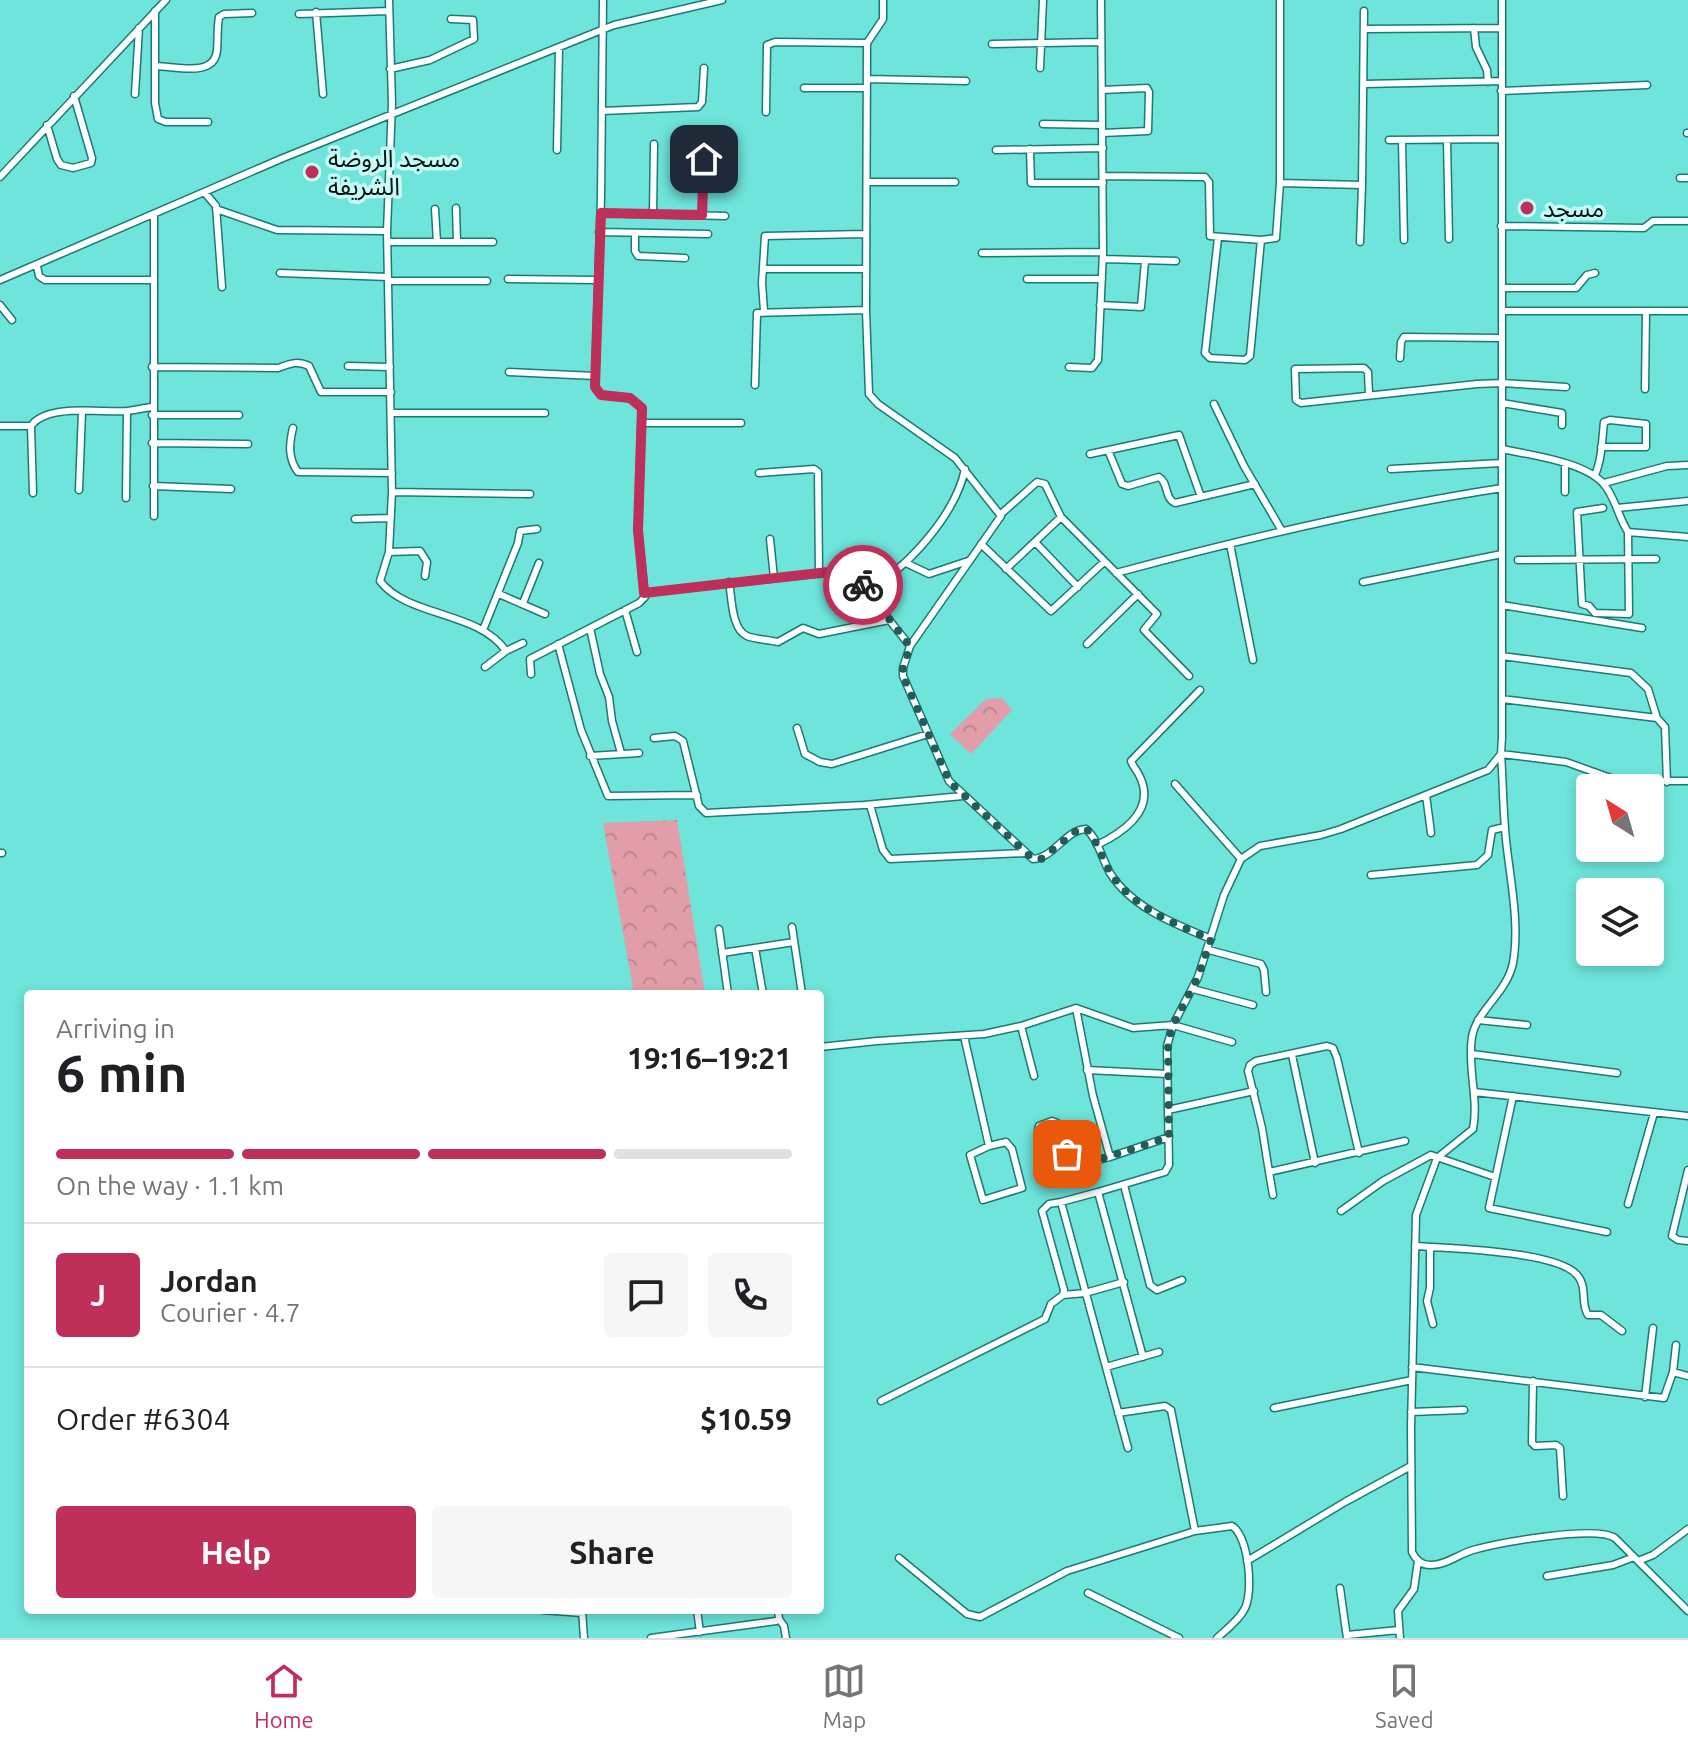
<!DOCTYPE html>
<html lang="en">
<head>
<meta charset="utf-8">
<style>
	body { margin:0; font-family:Ubuntu,"Noto Sans Arabic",sans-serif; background:#f6f6f6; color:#202124; height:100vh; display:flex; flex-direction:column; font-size:30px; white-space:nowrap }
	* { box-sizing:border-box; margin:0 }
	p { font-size:26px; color:#757577 }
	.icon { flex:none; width:44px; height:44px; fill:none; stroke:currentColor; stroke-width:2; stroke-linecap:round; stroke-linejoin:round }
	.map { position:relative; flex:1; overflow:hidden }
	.side { position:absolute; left:24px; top:990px; width:800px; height:624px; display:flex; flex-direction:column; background:#fff; border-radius:8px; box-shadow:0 4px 12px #0003 }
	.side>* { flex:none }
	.needle { width:52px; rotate:323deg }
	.controls { position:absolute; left:1576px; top:774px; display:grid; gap:16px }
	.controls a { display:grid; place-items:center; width:88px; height:88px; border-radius:8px; background:#fff; box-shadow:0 4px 12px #0003; font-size:40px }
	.pin { position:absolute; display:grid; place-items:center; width:68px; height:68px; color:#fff; margin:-34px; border-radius:16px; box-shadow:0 4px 12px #0006 }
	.courier { position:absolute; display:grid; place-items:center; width:80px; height:80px; margin:-40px; border:6px solid #be2f59; border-radius:50%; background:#fff; color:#222; box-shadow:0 2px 10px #0007 }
	.head em { font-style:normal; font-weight:600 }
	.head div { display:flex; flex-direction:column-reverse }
	.head { display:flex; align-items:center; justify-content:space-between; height:136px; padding:0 32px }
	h1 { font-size:52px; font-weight:600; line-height:60px }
	.bar { display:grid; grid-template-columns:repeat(4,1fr); gap:12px 8px; align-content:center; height:96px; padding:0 32px }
	.bar i { height:10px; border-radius:6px; background:#e0e0e0 }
	.bar .selected { background:#be2f59 }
	.bar p { grid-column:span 4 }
	.line { display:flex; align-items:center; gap:20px; padding:0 32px; border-top:2px solid #e0e0e0 }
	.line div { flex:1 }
	.round { display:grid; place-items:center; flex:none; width:84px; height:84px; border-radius:8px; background:#f6f6f6 }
	.primary-button { display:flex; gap:16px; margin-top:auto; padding:16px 32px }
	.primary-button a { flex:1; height:92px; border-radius:8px; background:#be2f59; color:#fff; font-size:32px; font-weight:600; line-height:92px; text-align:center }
	.primary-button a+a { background:#f6f6f6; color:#202124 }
	.tabs { display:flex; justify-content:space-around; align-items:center; height:112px; border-top:2px solid #e0e0e0; background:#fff; font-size:22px; color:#757577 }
	.tabs a { display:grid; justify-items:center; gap:4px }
	.tabs .selected { color:#be2f59 }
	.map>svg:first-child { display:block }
</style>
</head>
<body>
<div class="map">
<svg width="1688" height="1638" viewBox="0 0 1688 1638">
	<defs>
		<pattern id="forest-crowns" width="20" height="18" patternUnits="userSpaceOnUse" patternTransform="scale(2)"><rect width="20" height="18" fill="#e19ea8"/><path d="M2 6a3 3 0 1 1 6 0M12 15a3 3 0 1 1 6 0" fill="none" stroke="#bf8790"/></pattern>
	</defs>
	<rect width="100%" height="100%" fill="#6ee4db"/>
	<path fill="url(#forest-crowns)" d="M 1002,698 L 1012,710 L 971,754 L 950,734 L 986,699 Z
		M 677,820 L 705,994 L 634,994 L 603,823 Z"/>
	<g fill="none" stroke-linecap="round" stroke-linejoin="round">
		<g stroke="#177c76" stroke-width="9">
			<path id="minor" d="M 389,0 L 392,103 L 387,231 L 392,492 L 389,552 L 380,581 C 407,617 479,611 506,651
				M 883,0 L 883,19 L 867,43 L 866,310 L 869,394 L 878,404 L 955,458 L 1001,516 L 910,646
				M 155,11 L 155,103 L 158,119 L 166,122 L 208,122
				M 316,12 L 323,94
				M 299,14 L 389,11
				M 1474,28 L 1476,47 L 1487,70 L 1488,82
				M 1364,29 L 1501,28
				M 992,44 L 1101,42
				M 157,66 C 179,67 215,77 217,50 C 218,39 217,28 219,17 L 224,14 L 252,13
				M 1040,68 L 1043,0
				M 390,69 L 430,60 L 474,39 L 473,20 L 451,19
				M 867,79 L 966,81
				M 1364,84 L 1502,81
				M 804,88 L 867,88
				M 1501,91 L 1647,85
				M 135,94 L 139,28
				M 602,111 L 698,107 L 702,102 L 704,68
				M 766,112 L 767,45 L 775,42 L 867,43
				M 1043,124 L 1102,125
				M 47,125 L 57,159 L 61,165 L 73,168 L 91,163 L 92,158 L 74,96
				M 1102,133 L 1148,131 L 1149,92 L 1147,88 L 1102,90
				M 1687,133 L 1688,133
				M 1389,140 L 1501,139
				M 1402,140 L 1404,240
				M 1447,140 L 1449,239
				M 1030,149 L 1031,183 L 1103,183
				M 557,150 L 559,48
				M 996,150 L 1103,148
				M 1103,176 L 1205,177 L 1209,182 L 1210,236 L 1261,240 L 1276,238 L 1280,183 L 1280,0
				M 0,177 L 166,0
				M 1680,178 L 1688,178
				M 867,182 L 955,182
				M 1280,183 L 1362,185 L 1360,242
				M 1362,185 L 1364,11
				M 205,193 L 216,206 L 222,287
				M 456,208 L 457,242
				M 216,209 L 277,230 L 387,231
				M 435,209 L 437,242
				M 601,213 L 725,216
				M 653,214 L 654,144
				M 702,215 L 705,132
				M 1501,226 L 1644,228 L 1653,221 L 1688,221
				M 599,232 L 708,234
				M 635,233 L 635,251 L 638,256 L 685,258
				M 1218,238 L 1205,353 L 1210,358 L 1245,360 L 1250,356 L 1261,240
				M 388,242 L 493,242
				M 982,253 L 1103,252
				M 1103,259 L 1176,261
				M 37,266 L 39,276 L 45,280 L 153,280
				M 763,269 L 866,269
				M 280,273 L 388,277
				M 508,279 L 597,280
				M 1027,279 L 1102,279
				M 0,280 L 283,158 L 614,25 L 722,0
				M 388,281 L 487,281
				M 1502,288 L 1576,288 L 1587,275 L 1595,273
				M 0,305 L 12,320
				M 1100,305 L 1141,307 L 1145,261
				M 764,311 L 762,283 L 765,236 L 866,234
				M 1502,311 L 1688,311
				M 1400,358 L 1401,342 L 1404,337 L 1502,338
				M 348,366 L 390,367
				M 152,367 L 278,368 C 289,364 298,360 309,366 L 321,392 L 391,392
				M 1069,367 L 1092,368 L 1098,360 L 1103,252 L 1101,0
				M 509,372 L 595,376
				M 755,385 L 757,313 L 866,310
				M 1645,389 L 1646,311
				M 1369,395 L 1368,372 L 1364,368 L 1295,369 L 1296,400 L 1301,403 L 1477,384 L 1502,383 L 1566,387
				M 1502,403 L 1562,413 L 1562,425
				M 1214,404 L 1244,466 L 1282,531
				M 391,413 L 545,413
				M 152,415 L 239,415
				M 643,423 L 741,423
				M 0,426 L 31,426
				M 293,428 C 289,444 288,459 298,472 L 392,473
				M 152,443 L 248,444
				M 1502,449 C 1530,455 1589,462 1606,487 C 1616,501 1619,518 1628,532 L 1688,537
				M 1108,450 L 1122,484 L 1128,486 L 1159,477 C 1169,483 1164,498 1175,503 L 1255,484
				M 1090,454 L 1179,435 L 1201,497
				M 1391,469 L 1501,463
				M 759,473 L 814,469 L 818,472 L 819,574
				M 1595,475 C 1602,459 1602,440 1604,422 L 1610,420 L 1646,424 L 1646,447 L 1601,447
				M 1604,483 L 1667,466 L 1688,465
				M 153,486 L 231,489
				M 79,490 L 82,411
				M 392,492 L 530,494
				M 1565,492 L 1565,464
				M 33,493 L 31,426 C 47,403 101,413 127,411 C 135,410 144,408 152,407
				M 126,498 L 127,411
				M 1603,508 L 1577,512 L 1582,604 L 1589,606 L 1595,613 L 1629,614 L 1628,532
				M 1617,508 L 1688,501
				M 1001,514 L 1037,482 L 1045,484 L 1061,517 L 1157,614 L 1144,630 L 1189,676
				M 154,516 L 154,216
				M 355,519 L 390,518
				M 770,539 L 774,578
				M 1035,542 L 1078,587
				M 981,544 L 1051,611 L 1104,562
				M 1230,544 L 1253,660
				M 389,552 L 420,551 L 427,562 L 425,576
				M 1518,560 L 1656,559
				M 906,563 L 929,574 L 968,561
				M 1006,569 L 1061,517
				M 1116,573 C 1243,539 1372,508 1502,488
				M 729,582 C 732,597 731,629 747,636 C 753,639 770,640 778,642 L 803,628 L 819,634 L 889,620
				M 1363,582 L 1502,554
				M 866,589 C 907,571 956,513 965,469
				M 644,593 L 840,571 L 851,572 L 910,646 L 903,668 L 903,676 L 949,781 L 1033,859 C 1054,858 1065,830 1086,829 C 1098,839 1102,859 1110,873 C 1132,908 1175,924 1211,939
				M 499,594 L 545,614
				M 523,603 L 539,563
				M 1502,605 L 1642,628
				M 625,610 L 637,652
				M 590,628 L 600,674 L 609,697 L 612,721 L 621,753
				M 483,630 L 518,543 L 520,531 L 537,529
				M 558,644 L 581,730 L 608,796 L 697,795
				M 1087,644 L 1138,594
				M 1502,656 L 1631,673 L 1648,689 L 1657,718
				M 485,667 L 506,651 L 523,643
				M 531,674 L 530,659 L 639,603 L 645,597 L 638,530 L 642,408 L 630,398 L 601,395 L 595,387 L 601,197 L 603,0
				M 1502,699 L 1657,718 L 1665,727 L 1667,782
				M 797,728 L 805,754 L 820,762 L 832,764 L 928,734
				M 654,738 L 675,736 L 683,741 L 699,806 L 706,813 L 864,805 L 963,796
				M 590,756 L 639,753
				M 1688,781 L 1619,781 L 1566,762 L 1501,754 C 1503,782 1503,811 1506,840 C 1510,879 1520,923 1513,963 C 1507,993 1476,1011 1472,1037 C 1467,1067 1479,1099 1473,1129 L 1437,1158 L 1416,1215 L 1411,1428 L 1412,1552 C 1416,1560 1422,1566 1432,1565 C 1446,1565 1459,1554 1473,1550 C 1498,1543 1595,1525 1615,1538 L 1688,1611
				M 1175,784 L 1241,859
				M 1426,795 L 1431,833
				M 870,805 L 883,850 L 890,859 L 1025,853
				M 1097,845 C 1122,833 1156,811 1140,777 C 1137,770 1133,767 1131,761 L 1200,690
				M 0,853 L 2,853
				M 1371,875 L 1477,865 L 1488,855 L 1492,830 L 1505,827
				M 792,927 L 802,994
				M 719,929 L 728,994
				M 755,948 L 763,994
				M 1209,950 L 1261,964 L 1264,970 L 1266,992
				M 722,953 L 794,942
				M 1193,989 L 1253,1005
				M 1076,1008 L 1093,1096 L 1110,1157 L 1169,1137
				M 1478,1020 L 1527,1025
				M 1021,1026 L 1034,1076
				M 964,1036 L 989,1146
				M 820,1047 L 877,1041 L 984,1034 L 1021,1026 L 1076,1008 L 1133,1028 L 1173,1025 L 1198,977 L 1224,895 L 1241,859 L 1260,846 L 1321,835 L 1341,829 L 1488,770 L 1501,754 L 1502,737 L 1502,0
				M 1472,1054 L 1617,1073
				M 1292,1055 L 1315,1163
				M 1087,1070 L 1168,1074
				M 1474,1092 L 1688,1116
				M 1513,1096 L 1489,1208 L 1607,1232
				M 1168,1110 L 1167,1046 L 1173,1025 L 1232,1042
				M 1006,1142 L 1012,1149 L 1022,1188 L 983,1200 L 970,1155 L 989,1146 Z
				M 1069,1160 L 1050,1163 C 1041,1157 1036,1136 1039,1126 L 1052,1121 L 1057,1123 L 1069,1160 L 1075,1166 L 1110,1157
				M 1688,1170 L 1672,1236 L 1678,1240 L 1688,1241
				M 1269,1172 L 1262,1128 L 1248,1071 L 1250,1065 L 1256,1061 L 1327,1046 L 1333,1048 L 1337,1058 L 1359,1153
				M 1124,1185 L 1150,1285 L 1157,1290 L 1182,1280
				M 1098,1192 L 1165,1172 L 1169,1165 L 1168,1110 L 1254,1091
				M 1273,1195 L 1269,1172 L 1405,1141
				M 1628,1204 L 1654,1113
				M 1341,1211 L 1383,1181 L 1431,1155 L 1495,1177
				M 1415,1246 C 1447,1248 1557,1251 1577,1275 C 1588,1287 1580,1303 1588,1315 L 1601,1315 L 1622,1331
				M 1430,1247 L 1430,1288 L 1427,1301 L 1433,1324
				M 1063,1295 L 1085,1293 L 1124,1282
				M 1106,1367 L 1159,1352
				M 1412,1367 L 1664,1398 L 1673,1372 L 1676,1345
				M 1673,1372 L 1688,1376
				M 1533,1381 L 1532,1443 L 1535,1446 L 1556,1445 L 1560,1448 L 1563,1496
				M 1645,1397 L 1653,1328
				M 881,1401 L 1045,1319 L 1051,1304 L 1063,1295 L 1064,1290 L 1042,1211 L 1049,1204 L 1061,1202
				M 1274,1408 L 1412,1380
				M 1411,1412 L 1464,1410
				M 1118,1413 L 1165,1406 L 1171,1410 L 1195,1531
				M 1128,1448 L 1061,1202 L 1098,1192 L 1143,1357
				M 899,1558 L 967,1614 L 980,1617 L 1067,1571 L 1195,1531 L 1232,1526 C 1249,1536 1254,1594 1244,1610 C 1238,1621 1226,1630 1217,1638
				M 1247,1561 L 1345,1502 L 1411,1466
				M 1638,1561 L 1653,1555 L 1688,1529
				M 1547,1576 L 1613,1565 L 1634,1557
				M 1340,1588 L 1347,1638
				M 1088,1593 L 1179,1638
				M 542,1610 L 582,1613
				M 582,1610 L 584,1638
				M 697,1610 L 700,1632
				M 779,1619 L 784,1626 L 786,1638
				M 1347,1635 L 1399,1630
				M 651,1638 L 776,1621 L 779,1619 L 778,1610
				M 1400,1638 L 1398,1611 L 1414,1589 L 1418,1561"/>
		</g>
		<use href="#minor" stroke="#fff" stroke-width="6"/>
	</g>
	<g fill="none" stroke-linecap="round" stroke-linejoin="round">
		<path stroke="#265c58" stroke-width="8" stroke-dasharray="0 14.4" d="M 863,585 L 910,646 L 903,668 L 903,676 L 946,774 L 954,786 L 1033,859 L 1041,859 L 1080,828 L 1089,831 C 1098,844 1103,861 1112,875 C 1135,909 1175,924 1211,939 L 1198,977 L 1173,1025 L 1168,1041 L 1169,1137 L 1080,1166 L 1072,1165 L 1067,1154"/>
		<path stroke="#be2f59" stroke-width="10" d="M 704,159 L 702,215 L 601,213 L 595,387 L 601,395 L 630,398 L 642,408 L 638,530 L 644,593 L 846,570 L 855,575 L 863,585"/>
	</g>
	<g fill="#be2f59" stroke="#c6fbf5" stroke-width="3">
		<circle cx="312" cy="172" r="8"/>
		<circle cx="1527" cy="208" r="8"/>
	</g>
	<g text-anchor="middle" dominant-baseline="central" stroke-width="7" stroke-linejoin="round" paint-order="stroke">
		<g font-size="24" fill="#001211" stroke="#c6fbf5" text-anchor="start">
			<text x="328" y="158">مسجد الروضة<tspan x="328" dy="28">الشريفة</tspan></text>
			<text x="1543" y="208">مسجد</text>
		</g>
	</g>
</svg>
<div class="controls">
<a><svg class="needle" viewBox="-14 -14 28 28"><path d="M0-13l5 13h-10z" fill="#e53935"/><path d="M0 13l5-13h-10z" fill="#757577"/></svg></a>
<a><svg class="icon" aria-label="layers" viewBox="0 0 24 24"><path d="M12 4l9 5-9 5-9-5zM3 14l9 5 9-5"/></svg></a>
</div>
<div class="pin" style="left:1067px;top:1154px;background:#ea580c"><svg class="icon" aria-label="bag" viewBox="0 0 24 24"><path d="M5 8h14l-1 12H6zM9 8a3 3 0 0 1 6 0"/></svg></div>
<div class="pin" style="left:704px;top:159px;background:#1f2937"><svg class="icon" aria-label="home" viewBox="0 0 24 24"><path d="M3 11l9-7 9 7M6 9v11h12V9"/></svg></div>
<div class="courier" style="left:863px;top:585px"><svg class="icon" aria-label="bike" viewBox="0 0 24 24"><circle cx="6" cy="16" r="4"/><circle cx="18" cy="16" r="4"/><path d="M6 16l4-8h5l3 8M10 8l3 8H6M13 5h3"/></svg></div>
<section class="side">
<div class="head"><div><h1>6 min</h1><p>Arriving in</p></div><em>19:16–19:21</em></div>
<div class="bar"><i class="selected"></i><i class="selected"></i><i class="selected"></i><i></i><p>On the way · 1.1 km</p></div>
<div class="line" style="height:144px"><b class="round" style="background:#be2f59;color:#fff">J</b><div><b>Jordan</b><p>Courier · 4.7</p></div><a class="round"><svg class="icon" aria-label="chat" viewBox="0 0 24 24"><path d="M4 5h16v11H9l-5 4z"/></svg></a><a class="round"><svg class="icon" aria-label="phone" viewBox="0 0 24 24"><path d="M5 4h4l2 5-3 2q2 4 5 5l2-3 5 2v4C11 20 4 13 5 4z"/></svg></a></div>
<div class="line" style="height:104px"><div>Order #6304</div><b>$10.59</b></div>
<div class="primary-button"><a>Help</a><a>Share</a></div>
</section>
</div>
<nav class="tabs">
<a class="selected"><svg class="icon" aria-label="home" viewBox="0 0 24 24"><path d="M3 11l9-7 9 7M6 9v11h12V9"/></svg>Home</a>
<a><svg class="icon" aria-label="map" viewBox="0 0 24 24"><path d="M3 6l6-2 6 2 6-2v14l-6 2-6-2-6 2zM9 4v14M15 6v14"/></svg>Map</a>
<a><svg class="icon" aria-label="saved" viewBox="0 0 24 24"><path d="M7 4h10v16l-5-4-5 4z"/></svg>Saved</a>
</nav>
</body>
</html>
